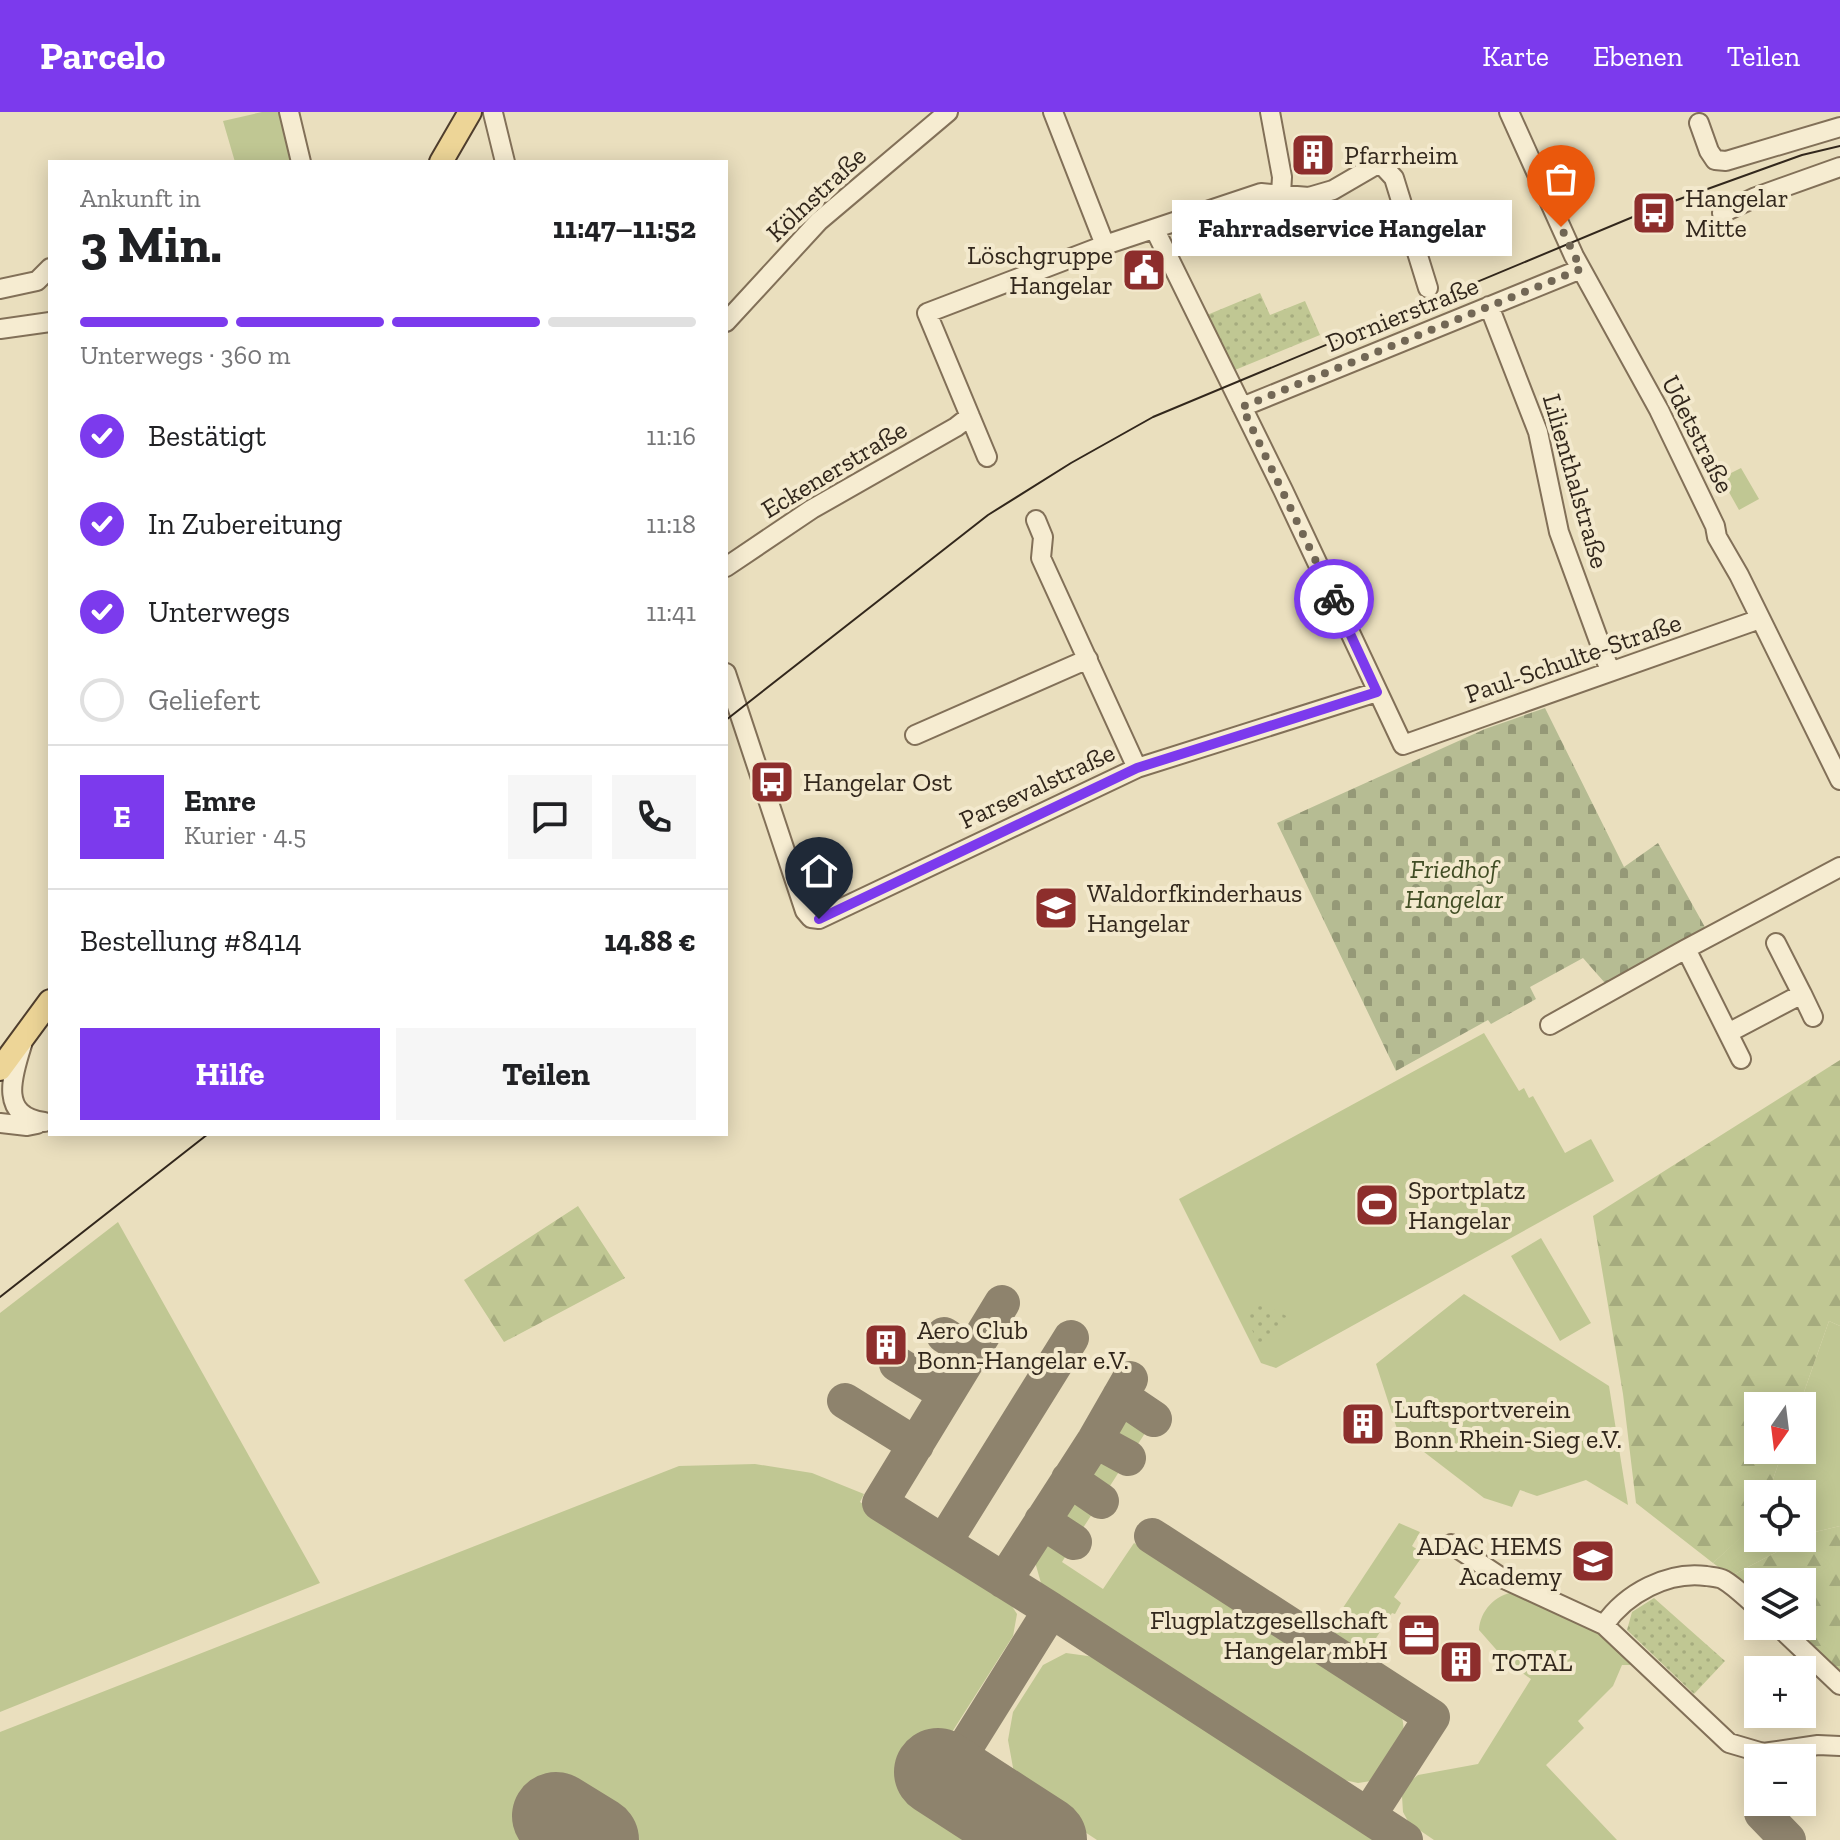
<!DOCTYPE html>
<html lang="de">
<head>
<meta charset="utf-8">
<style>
	body { margin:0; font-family:"Zilla Slab",serif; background:#f6f6f6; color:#202124; height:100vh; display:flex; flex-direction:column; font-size:30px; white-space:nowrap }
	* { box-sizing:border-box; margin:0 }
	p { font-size:26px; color:#757577 }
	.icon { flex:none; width:44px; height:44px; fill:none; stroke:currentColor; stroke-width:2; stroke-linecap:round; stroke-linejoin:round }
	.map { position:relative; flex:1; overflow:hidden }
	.panel { position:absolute; left:48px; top:48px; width:680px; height:976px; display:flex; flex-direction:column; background:#fff; border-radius:0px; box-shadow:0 4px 20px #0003 }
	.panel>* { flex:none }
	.needle { width:52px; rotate:194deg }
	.buttons { position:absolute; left:1744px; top:1280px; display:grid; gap:16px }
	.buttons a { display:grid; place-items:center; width:72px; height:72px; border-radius:0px; background:#fff; box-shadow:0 4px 20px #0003; font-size:40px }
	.pin { position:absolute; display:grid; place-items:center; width:68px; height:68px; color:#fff; margin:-82px -34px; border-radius:50% 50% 50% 0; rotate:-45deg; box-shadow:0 0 8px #0007 }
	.pin .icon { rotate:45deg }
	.courier { position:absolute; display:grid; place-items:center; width:80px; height:80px; margin:-40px; border:6px solid #7c3aed; border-radius:50%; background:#fff; color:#222; box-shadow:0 2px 10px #0007 }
	.bubble { position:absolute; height:56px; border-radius:0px; background:#fff; box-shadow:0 4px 20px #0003; font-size:26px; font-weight:700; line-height:56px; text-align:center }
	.summary em { font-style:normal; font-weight:700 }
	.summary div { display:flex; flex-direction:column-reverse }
	.summary { display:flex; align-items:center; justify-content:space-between; height:136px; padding:0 32px }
	h1 { font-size:52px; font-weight:700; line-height:60px }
	.bar { display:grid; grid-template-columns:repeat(4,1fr); gap:12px 8px; align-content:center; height:96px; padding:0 32px }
	.bar i { height:10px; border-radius:6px; background:#e0e0e0 }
	.bar .current { background:#7c3aed }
	.bar p { grid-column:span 4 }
	.line { display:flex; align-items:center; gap:20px; padding:0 32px; border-top:2px solid #e0e0e0 }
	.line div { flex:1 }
	.round { display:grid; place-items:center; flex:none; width:84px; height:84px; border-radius:0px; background:#f6f6f6 }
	ol { padding:0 32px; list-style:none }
	li { display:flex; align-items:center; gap:24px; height:88px }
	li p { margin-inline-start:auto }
	li .icon { padding:8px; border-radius:50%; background:#7c3aed; color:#fff; stroke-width:4 }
	li:last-child { color:#757577 }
	li i { width:44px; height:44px; border:4px solid #e0e0e0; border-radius:50% }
	.primary-button { display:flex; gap:16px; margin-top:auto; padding:16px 32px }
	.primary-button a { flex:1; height:92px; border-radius:0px; background:#7c3aed; color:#fff; font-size:32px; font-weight:700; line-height:92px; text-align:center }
	.primary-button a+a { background:#f6f6f6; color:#202124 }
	header { display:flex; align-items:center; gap:48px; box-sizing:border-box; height:112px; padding:0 40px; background:#7c3aed; color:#fff }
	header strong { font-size:38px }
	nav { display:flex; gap:44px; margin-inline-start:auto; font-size:28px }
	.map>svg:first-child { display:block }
</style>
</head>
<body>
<header>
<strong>Parcelo</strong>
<nav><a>Karte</a><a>Ebenen</a><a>Teilen</a></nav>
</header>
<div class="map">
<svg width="1840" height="1728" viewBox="0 0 1840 1728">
	<defs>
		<pattern id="forest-firs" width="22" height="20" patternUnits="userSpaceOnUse" patternTransform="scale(2)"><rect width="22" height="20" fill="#c0c793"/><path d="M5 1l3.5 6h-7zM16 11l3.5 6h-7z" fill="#a5ab7e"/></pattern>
		<pattern id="cemetery-stones" width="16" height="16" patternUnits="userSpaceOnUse" patternTransform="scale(2)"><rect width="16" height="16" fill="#b6bc93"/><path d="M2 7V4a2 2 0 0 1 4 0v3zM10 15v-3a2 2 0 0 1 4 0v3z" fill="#959977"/></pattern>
		<pattern id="park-dots" width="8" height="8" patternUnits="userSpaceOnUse" patternTransform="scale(2)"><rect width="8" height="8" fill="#c0c793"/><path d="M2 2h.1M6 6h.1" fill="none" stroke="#a5ab7e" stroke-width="1.8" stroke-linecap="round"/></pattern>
	</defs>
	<rect width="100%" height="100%" fill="#eadfbe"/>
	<path fill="#c0c793" d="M 262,0 L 283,0 L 295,50 L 235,50 L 223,9 Z
		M 1741,356 L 1759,387 L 1739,398 L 1721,366 Z
		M 1484,921 L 1519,979 L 1524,976 L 1529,986 L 1533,984 L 1565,1041 L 1591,1027 L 1614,1069 L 1276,1256 L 1261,1251 L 1179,1087 Z
		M 118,1110 L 320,1471 L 0,1600 L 0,1201 Z
		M 1541,1126 L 1591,1211 L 1560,1229 L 1511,1144 Z
		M 1464,1182 L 1609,1274 L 1628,1393 L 1586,1368 L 1537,1384 L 1520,1378 L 1512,1395 L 1484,1386 L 1398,1320 L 1376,1252 Z
		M 1829,1209 L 1840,1214 L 1840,1414 L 1815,1420 L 1731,1464 L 1713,1451 L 1758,1409 L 1758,1426 L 1802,1426 L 1802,1382 L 1768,1382 L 1783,1338 L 1802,1338 L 1802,1294 L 1799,1294 Z
		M 1128,1296 L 1146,1309 L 1149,1315 L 1136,1335 L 1129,1336 L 1112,1322 Z
		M 1102,1336 L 1124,1352 L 1108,1377 L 1100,1379 L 1084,1369 L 1085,1363 Z
		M 755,1352 L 812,1361 L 864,1382 L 860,1390 L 1006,1485 L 1017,1502 L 1013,1524 L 914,1680 L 988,1728 L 0,1728 L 0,1620 L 679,1354 Z
		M 1075,1378 L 1091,1391 L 1094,1399 L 1081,1419 L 1071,1416 L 1058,1404 Z
		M 1399,1411 L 1420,1420 L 1412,1434 L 1424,1442 L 1394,1485 L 1401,1491 L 1395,1502 L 1392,1501 L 1364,1545 L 1327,1520 Z
		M 1048,1420 L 1063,1431 L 1067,1442 L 1062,1450 L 1103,1477 L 1134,1431 L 1394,1593 C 1418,1619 1391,1648 1371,1669 L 1358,1671 L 1344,1668 L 1043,1478 L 1033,1443 Z
		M 1514,1480 L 1605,1523 L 1632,1548 L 1632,1553 L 1622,1553 L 1613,1574 L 1578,1609 L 1584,1616 L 1546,1653 L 1617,1728 L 1434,1728 L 1409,1711 L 1403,1700 L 1402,1684 L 1407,1672 L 1418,1663 L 1478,1652 L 1531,1567 L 1508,1551 L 1479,1518 C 1480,1499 1495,1483 1514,1480 Z
		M 1066,1541 L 1095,1545 L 1377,1728 L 1097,1728 L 1032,1685 L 1014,1661 L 1008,1628 L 1013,1600 L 1043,1553 Z"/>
	<path fill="url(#forest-firs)" d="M 1840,948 L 1840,1214 L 1829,1209 L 1799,1294 L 1758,1294 L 1758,1338 L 1783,1338 L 1768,1382 L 1758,1382 L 1758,1410 L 1713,1451 L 1636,1391 L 1623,1282 L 1593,1104 Z
		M 578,1094 L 625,1166 L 504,1230 L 464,1168 Z
		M 1840,1414 L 1840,1564 L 1787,1514 L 1802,1514 L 1802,1470 L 1758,1470 L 1758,1488 L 1731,1464 L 1815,1420 Z"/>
	<path fill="url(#cemetery-stones)" d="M 1545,596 L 1624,755 L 1658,731 L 1706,817 L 1605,871 L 1583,846 L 1530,875 L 1536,887 L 1491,912 L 1488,908 L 1396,959 L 1277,711 L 1485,617 Z"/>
	<path fill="url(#park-dots)" d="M 1260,181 L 1270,203 L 1305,189 L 1320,223 L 1235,258 L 1207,203 Z
		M 1260,1190 L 1290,1206 L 1282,1215 L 1269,1224 L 1269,1228 L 1261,1234 L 1243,1202 Z
		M 1654,1486 L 1725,1549 L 1694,1582 L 1627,1518 L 1632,1500 Z"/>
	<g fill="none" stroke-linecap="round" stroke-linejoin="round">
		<path stroke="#8e836d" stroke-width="36" d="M 1002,1191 L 880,1391 L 1051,1498
			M 944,1223 L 972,1241
			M 897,1252 L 946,1282
			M 1120,1284 L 1154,1307
			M 845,1289 L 916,1333
			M 1095,1328 L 1128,1346
			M 1069,1367 L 1101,1389
			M 1042,1409 L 1074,1430
			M 1152,1424 L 1432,1605 L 1368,1704
			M 944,1430 L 1071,1226
			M 1004,1469 L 1095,1328 L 1130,1267
			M 946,1666 L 1051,1498 L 1405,1728
			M 1762,1701 L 1788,1728"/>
		<path stroke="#8e836d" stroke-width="88" d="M 938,1660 L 1043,1728
			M 556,1704 L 595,1728"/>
		<g stroke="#827058" stroke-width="22">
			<path id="minor" d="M 289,0 L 301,50
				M 1053,0 L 1105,133
				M 1270,0 L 1282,65 L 1281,82
				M 1509,0 L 1574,144 L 1659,298 L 1715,414 L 1717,425 L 1739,463 L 1840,668
				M 493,1 L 505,50
				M 1699,11 L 1709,39 L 1715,48 L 1726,49 L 1840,15
				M 1722,101 L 1756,85 L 1840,55
				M 1155,118 L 1283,378 L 1403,633 L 1760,507
				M 0,177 L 37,169 L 50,156
				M 1489,194 L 1538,320 L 1559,420 L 1610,559
				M 726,210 L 819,109 L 948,0
				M 0,217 L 50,210
				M 1242,295 L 1581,157
				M 987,345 L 927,201 L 1105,133 L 1261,81 L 1309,85 L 1333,78 L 1376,53 L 1382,53 L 1394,66 L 1428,176
				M 1036,408 L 1043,425 L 1041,446 L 1137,656
				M 726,455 L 812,397 L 956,315 L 970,304
				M 726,561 L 805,799 L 811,806 L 819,807 L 1137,656 L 1377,580
				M 915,623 L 1088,547
				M 1776,831 L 1802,882
				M 1686,837 L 1741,947
				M 1550,913 L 1686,837 L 1840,755
				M 1728,921 L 1802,882 L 1813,905
				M 22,933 C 11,967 0,1004 44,1010
				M 0,1011 L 27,1014 L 37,1012
				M 1451,1432 L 1502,1466 L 1604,1513 L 1729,1631 L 1763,1641 L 1818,1633 L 1840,1634
				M 1604,1513 C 1626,1481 1668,1459 1706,1464 C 1712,1465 1719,1465 1724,1468 C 1736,1475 1747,1487 1758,1496
				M 1778,1514 L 1840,1573"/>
		</g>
		<g stroke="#4f3e2d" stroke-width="26">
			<path id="major" d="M 441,50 L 470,0
				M 0,957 L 50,889"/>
		</g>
		<use href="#minor" stroke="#f6ecd1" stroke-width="18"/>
		<use href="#major" stroke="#edd597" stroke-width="22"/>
		<path stroke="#32271c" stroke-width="2" d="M 726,608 L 988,403 L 1071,351 L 1153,305 L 1652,97 L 1802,43 L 1840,34
			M 0,1185 L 208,1022"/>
	</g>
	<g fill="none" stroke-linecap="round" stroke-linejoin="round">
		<path stroke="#726755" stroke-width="8" stroke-dasharray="0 14.4" d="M 1334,487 L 1242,295 L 1581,157 L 1561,115"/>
		<path stroke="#7c3aed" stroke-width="10" d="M 819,807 L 1137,656 L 1377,580 L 1334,487"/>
	</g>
	<defs>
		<g id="building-square" transform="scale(2.3)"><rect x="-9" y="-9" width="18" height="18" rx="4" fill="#8d2e2c" stroke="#f3e9cd"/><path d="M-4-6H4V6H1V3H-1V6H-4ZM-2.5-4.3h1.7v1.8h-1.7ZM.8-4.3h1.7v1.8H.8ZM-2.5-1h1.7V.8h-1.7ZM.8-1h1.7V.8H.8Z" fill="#fff"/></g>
		<g id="bus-square" transform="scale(2.3)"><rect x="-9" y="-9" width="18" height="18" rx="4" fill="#8d2e2c" stroke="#f3e9cd"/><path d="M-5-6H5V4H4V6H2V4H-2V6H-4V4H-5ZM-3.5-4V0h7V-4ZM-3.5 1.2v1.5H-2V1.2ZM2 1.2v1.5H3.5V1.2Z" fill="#fff"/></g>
		<g id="civic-square" transform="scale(2.3)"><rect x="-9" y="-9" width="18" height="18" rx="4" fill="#8d2e2c" stroke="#f3e9cd"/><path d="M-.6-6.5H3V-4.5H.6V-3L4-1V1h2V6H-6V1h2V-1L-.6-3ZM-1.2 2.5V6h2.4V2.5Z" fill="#fff"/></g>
		<g id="school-square" transform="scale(2.3)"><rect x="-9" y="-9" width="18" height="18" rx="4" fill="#8d2e2c" stroke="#f3e9cd"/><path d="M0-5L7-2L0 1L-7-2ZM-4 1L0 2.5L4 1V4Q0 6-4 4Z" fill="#fff"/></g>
		<g id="stadium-square" transform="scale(2.3)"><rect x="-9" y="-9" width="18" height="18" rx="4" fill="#8d2e2c" stroke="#f3e9cd"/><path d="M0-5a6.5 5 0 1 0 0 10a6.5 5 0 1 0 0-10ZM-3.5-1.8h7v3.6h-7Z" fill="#fff"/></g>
		<g id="university-square" transform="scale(2.3)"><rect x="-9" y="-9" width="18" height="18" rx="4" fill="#8d2e2c" stroke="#f3e9cd"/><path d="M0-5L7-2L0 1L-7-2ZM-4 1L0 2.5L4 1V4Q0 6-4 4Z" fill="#fff"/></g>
		<g id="office-square" transform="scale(2.3)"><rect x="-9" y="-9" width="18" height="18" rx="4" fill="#8d2e2c" stroke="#f3e9cd"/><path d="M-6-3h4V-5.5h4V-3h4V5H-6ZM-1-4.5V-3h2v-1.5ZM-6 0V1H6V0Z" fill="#fff"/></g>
	</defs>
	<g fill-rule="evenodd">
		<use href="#building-square" x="1313" y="43"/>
		<use href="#bus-square" x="1654" y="101"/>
		<use href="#civic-square" x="1144" y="158"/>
		<use href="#bus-square" x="772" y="670"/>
		<use href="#school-square" x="1056" y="796"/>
		<use href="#stadium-square" x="1377" y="1093"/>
		<use href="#building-square" x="886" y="1233"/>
		<use href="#building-square" x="1363" y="1312"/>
		<use href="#university-square" x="1593" y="1449"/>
		<use href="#office-square" x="1419" y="1523"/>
		<use href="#building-square" x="1461" y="1550"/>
	</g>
	<g text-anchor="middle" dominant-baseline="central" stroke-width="8" stroke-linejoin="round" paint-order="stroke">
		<g font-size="26" fill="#32271c" stroke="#f3e9cd" text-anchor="start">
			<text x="1344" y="43">Pfarrheim</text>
			<text x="1685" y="86">Hangelar<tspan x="1685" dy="30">Mitte</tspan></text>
			<text x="1113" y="143" text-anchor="end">Löschgruppe<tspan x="1113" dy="30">Hangelar</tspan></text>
			<text x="803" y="670">Hangelar Ost</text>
			<text x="1087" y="781">Waldorfkinderhaus<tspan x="1087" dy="30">Hangelar</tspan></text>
			<text x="1408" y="1078">Sportplatz<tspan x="1408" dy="30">Hangelar</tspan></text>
			<text x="917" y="1218">Aero Club<tspan x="917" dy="30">Bonn-Hangelar e.V.</tspan></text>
			<text x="1394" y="1297">Luftsportverein<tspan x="1394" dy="30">Bonn Rhein-Sieg e.V.</tspan></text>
			<text x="1562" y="1434" text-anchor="end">ADAC HEMS<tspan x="1562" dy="30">Academy</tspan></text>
			<text x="1388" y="1508" text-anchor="end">Flugplatzgesellschaft<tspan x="1388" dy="30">Hangelar mbH</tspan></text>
			<text x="1492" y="1550">TOTAL</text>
		</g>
		<g font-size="26" fill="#32271c" stroke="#f3e9cd">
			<text transform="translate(816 82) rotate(-43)">Kölnstraße</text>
			<text transform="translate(1402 202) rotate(-22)">Dornierstraße</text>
			<text transform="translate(1698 322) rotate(63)">Udetstraße</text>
			<text transform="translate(834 357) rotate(-31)">Eckenerstraße</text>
			<text transform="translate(1576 369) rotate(74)">Lilienthalstraße</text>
			<text transform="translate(1573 546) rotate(-19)">Paul-Schulte-Straße</text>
			<text transform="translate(1037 674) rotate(-25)">Parsevalstraße</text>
		</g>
		<g font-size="26" font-style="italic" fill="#414d24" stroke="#f3e9cd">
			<text x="1454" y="757">Friedhof<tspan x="1454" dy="30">Hangelar</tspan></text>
		</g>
	</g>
</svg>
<div class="buttons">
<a><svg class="needle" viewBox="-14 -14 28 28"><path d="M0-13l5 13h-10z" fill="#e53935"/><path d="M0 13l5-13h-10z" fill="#757577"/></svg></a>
<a><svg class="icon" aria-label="locate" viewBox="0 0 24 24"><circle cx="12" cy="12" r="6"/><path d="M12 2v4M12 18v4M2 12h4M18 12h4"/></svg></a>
<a><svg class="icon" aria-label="layers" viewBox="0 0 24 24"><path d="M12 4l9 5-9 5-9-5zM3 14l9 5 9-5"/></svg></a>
<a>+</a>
<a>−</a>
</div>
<div class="pin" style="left:1561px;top:115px;background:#ea580c"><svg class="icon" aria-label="bag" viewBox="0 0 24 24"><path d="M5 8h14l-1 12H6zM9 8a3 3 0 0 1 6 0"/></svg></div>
<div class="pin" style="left:819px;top:807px;background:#1f2937"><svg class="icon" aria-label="home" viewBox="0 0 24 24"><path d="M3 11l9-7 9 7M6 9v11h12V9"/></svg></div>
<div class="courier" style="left:1334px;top:487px"><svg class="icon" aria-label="bike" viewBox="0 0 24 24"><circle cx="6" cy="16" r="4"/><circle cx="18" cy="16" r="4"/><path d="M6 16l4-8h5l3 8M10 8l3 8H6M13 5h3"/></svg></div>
<div class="bubble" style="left:1172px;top:88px;width:340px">Fahrradservice Hangelar</div>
<section class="panel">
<div class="summary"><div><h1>3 Min.</h1><p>Ankunft in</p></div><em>11:47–11:52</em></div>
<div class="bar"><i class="current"></i><i class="current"></i><i class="current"></i><i></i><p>Unterwegs · 360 m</p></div>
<ol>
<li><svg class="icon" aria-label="check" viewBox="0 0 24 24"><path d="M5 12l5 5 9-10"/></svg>Bestätigt<p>11:16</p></li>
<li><svg class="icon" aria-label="check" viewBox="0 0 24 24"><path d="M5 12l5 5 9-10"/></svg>In Zubereitung<p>11:18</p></li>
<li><svg class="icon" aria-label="check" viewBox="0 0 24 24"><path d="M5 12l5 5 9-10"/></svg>Unterwegs<p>11:41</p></li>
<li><i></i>Geliefert</li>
</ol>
<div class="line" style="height:144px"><b class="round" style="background:#7c3aed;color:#fff">E</b><div><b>Emre</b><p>Kurier · 4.5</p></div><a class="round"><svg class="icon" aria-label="chat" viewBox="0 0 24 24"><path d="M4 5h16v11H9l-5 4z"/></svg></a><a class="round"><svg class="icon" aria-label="phone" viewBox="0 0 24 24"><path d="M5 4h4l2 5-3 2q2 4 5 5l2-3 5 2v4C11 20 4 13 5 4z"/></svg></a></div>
<div class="line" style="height:104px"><div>Bestellung #8414</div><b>14.88 €</b></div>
<div class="primary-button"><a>Hilfe</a><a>Teilen</a></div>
</section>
</div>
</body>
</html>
